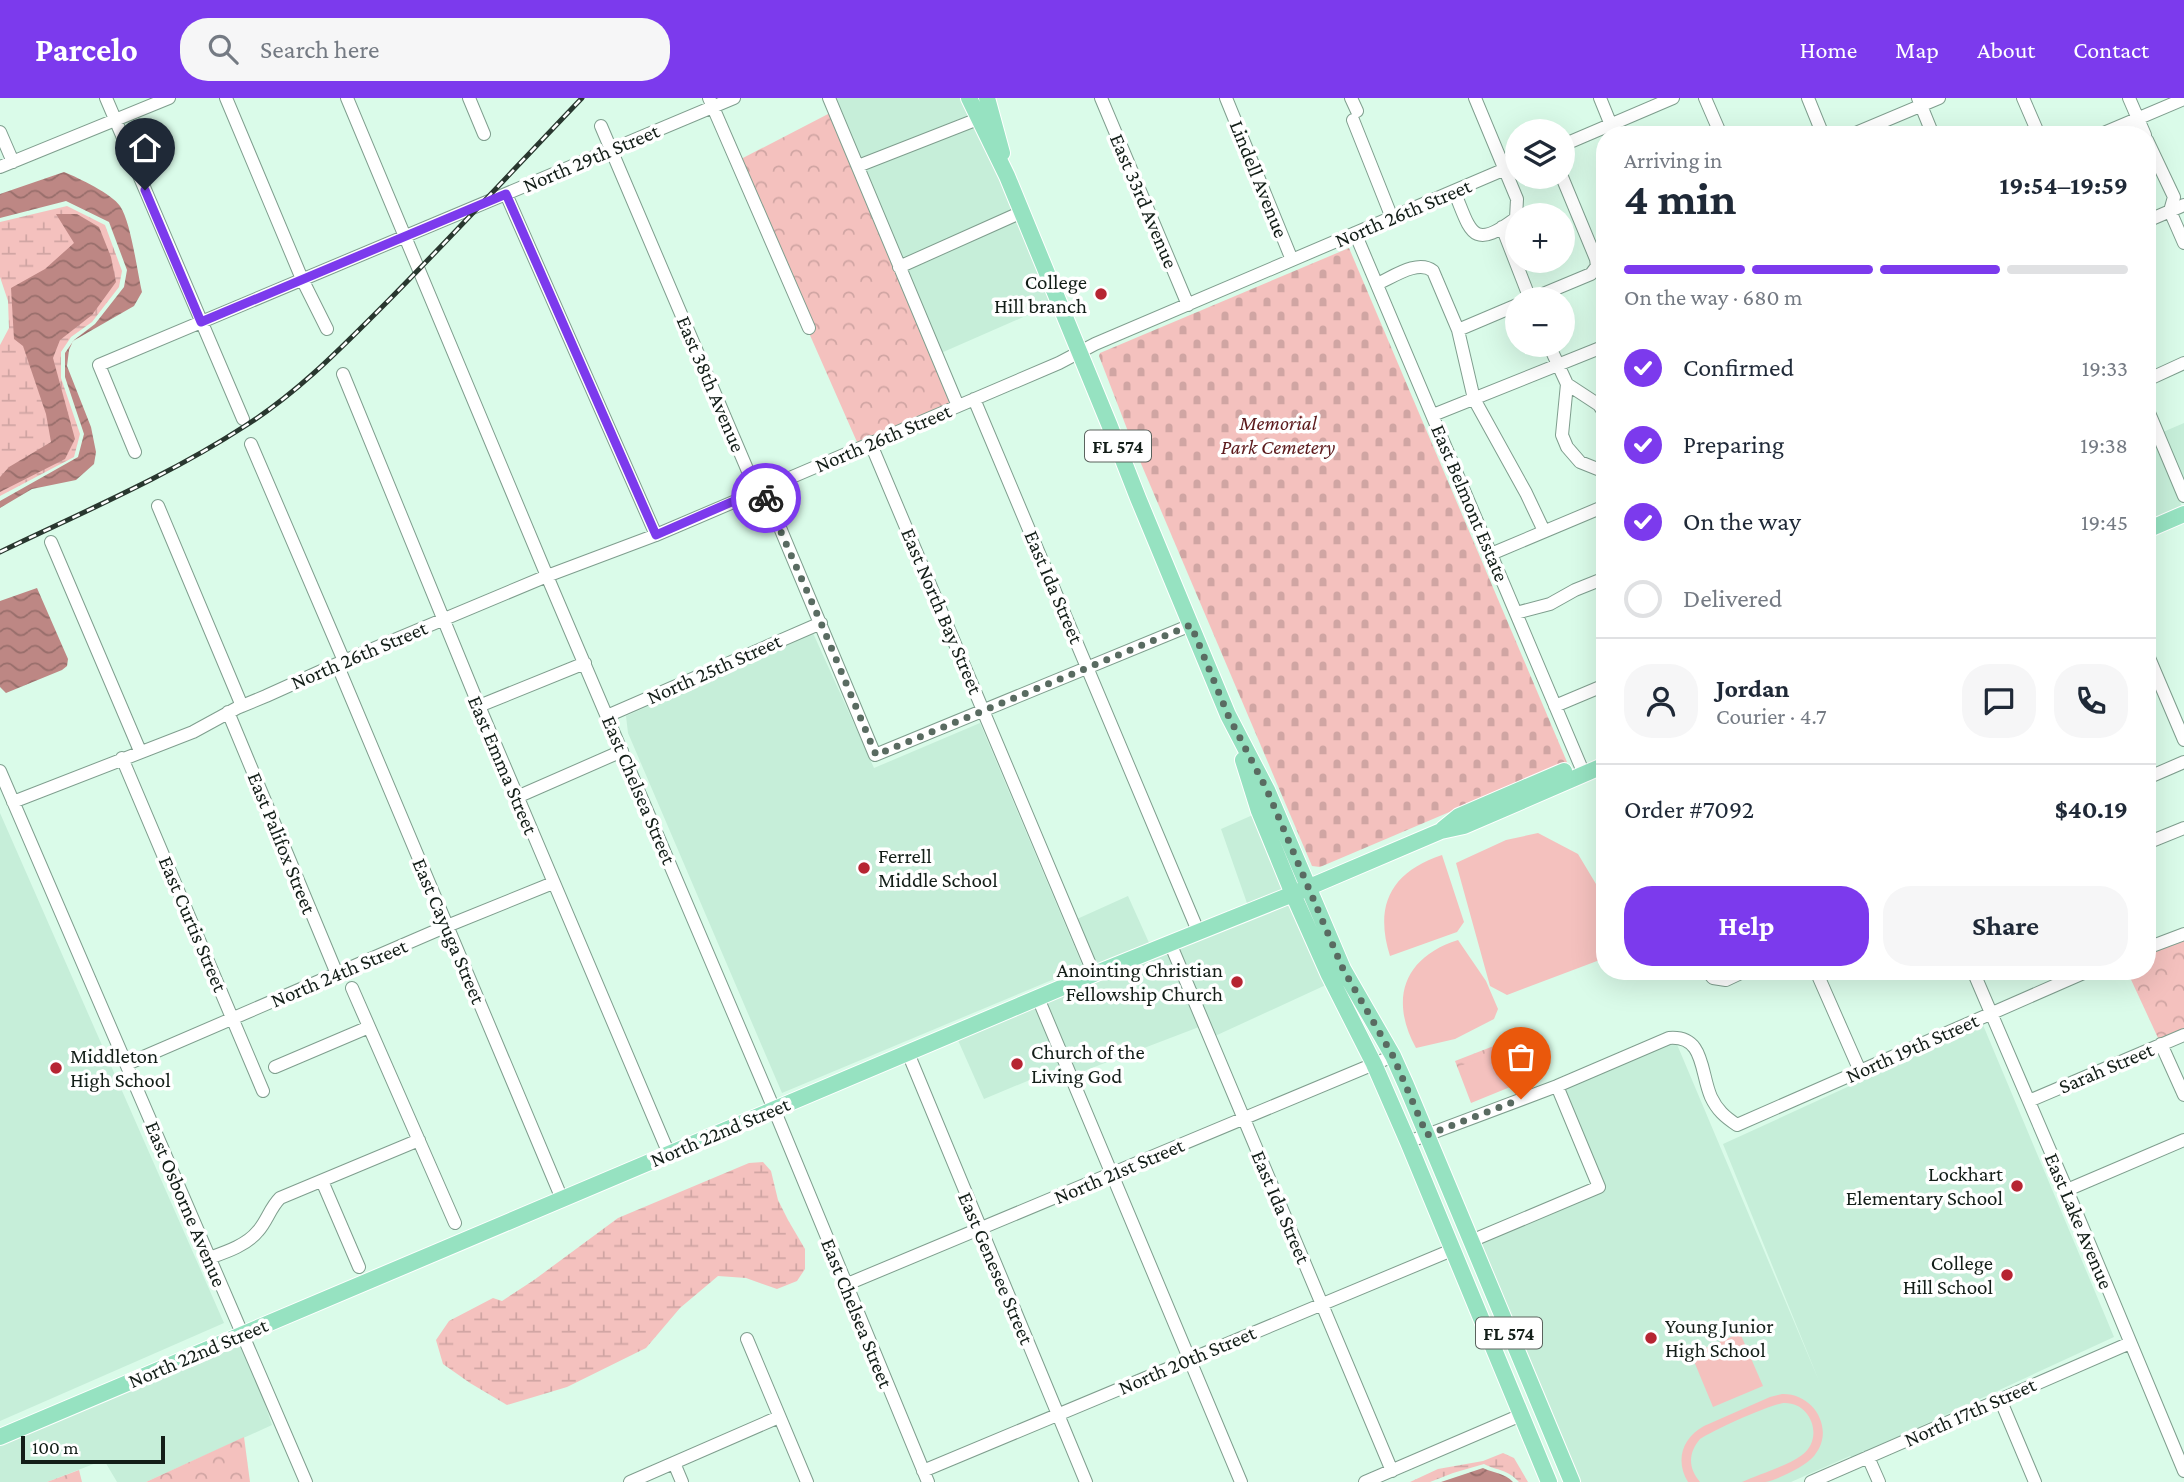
<!DOCTYPE html>
<html lang="en">
<head>
<meta charset="utf-8">
<style>
	body { margin:0; font-family:"Crimson Pro",serif; background:#f6f6f7; color:#1f2937; height:100vh; display:flex; flex-direction:column; font-size:26px; white-space:nowrap }
	* { box-sizing:border-box; margin:0 }
	p { font-size:23px; color:#747a83 }
	.icon { flex:none; width:38px; height:38px; fill:none; stroke:currentColor; stroke-width:2; stroke-linecap:round; stroke-linejoin:round }
	.map { position:relative; flex:1; overflow:hidden }
	.details { position:absolute; left:1596px; top:28px; width:560px; height:854px; display:flex; flex-direction:column; background:#fff; border-radius:28px; box-shadow:0 7px 28px #0002 }
	.details>* { flex:none }
	.buttons { position:absolute; left:1505px; top:21px; display:grid; gap:14px }
	.buttons a { display:grid; place-items:center; width:70px; height:70px; border-radius:50%; background:#fff; box-shadow:0 7px 28px #0002; font-size:35px }
	.scale { position:absolute; left:21px; bottom:18px; width:144px; box-sizing:border-box; padding-left:7px; border:4px solid #131e18; border-top:0; font-size:19px; line-height:24px; white-space:nowrap; color:#131e18; -webkit-text-stroke:5px #fff; paint-order:stroke }
	.pin { position:absolute; display:grid; place-items:center; width:60px; height:60px; color:#fff; margin:-72px -30px; border-radius:50% 50% 50% 0; rotate:-45deg; box-shadow:0 0 7px #0007 }
	.pin .icon { rotate:45deg }
	.courier { position:absolute; display:grid; place-items:center; width:70px; height:70px; margin:-35px; border:5px solid #7c3aed; border-radius:50%; background:#fff; color:#222; box-shadow:0 2px 9px #0007 }
	.headline em { font-style:normal; font-weight:700 }
	.headline div { display:flex; flex-direction:column-reverse }
	.headline { display:flex; align-items:center; justify-content:space-between; height:119px; padding:0 28px }
	h1 { font-size:46px; font-weight:700; line-height:52px }
	.bar { display:grid; grid-template-columns:repeat(4,1fr); gap:10px 7px; align-content:center; height:84px; padding:0 28px }
	.bar i { height:9px; border-radius:5px; background:#e0e1e3 }
	.bar .on { background:#7c3aed }
	.bar p { grid-column:span 4 }
	.line { display:flex; align-items:center; gap:18px; padding:0 28px; border-top:2px solid #e0e1e3 }
	.line div { flex:1 }
	.round { display:grid; place-items:center; flex:none; width:74px; height:74px; border-radius:28px; background:#f6f6f7 }
	ol { padding:0 28px; list-style:none }
	li { display:flex; align-items:center; gap:21px; height:77px }
	li p { margin-inline-start:auto }
	li .icon { padding:7px; border-radius:50%; background:#7c3aed; color:#fff; stroke-width:4 }
	li:last-child { color:#747a83 }
	li i { width:38px; height:38px; border:4px solid #e0e1e3; border-radius:50% }
	.button { display:flex; gap:14px; margin-top:auto; padding:14px 28px }
	.button a { flex:1; height:80px; border-radius:28px; background:#7c3aed; color:#fff; font-size:28px; font-weight:700; line-height:80px; text-align:center }
	.button a+a { background:#f6f6f7; color:#1f2937 }
	header { display:flex; align-items:center; gap:42px; box-sizing:border-box; height:98px; padding:0 35px; background:#7c3aed; color:#fff }
	header strong { font-size:33px }
	nav { display:flex; gap:38px; margin-inline-start:auto; font-size:24px }
	.search { width:490px; height:63px; background:#f6f6f7; display:flex; align-items:center; gap:18px; box-sizing:border-box; padding:0 24px; border-radius:28px; color:#747a83; font-size:26px }
	.map>svg:first-child { display:block }
</style>
</head>
<body>
<header>
<strong>Parcelo</strong>
<div class="search"><svg class="icon" aria-label="search" viewBox="0 0 24 24"><circle cx="10" cy="10" r="6"/><path d="M15 15l6 6"/></svg>Search here</div>
<nav><a>Home</a><a>Map</a><a>About</a><a>Contact</a></nav>
</header>
<div class="map">
<svg width="2184" height="1384" viewBox="0 0 2184 1384">
	<defs>
		<pattern id="forest-crowns" width="20" height="18" patternUnits="userSpaceOnUse" patternTransform="scale(1.75)"><rect width="20" height="18" fill="#f4c1be"/><path d="M2 6a3 3 0 1 1 6 0M12 15a3 3 0 1 1 6 0" fill="none" stroke="#d0a5a3"/></pattern>
		<pattern id="wetland-marsh" width="20" height="14" patternUnits="userSpaceOnUse" patternTransform="scale(1.75)"><rect width="20" height="14" fill="#f4c1be"/><path d="M1 5h8M5 5V1M11 12h8M15 12V8" fill="none" stroke="#d0a5a3"/></pattern>
		<pattern id="cemetery-stones" width="16" height="16" patternUnits="userSpaceOnUse" patternTransform="scale(1.75)"><rect width="16" height="16" fill="#f4c1be"/><path d="M2 7V4a2 2 0 0 1 4 0v3zM10 15v-3a2 2 0 0 1 4 0v3z" fill="#d0a5a3"/></pattern>
		<pattern id="water-waves" width="16" height="10" patternUnits="userSpaceOnUse" patternTransform="scale(1.75)"><rect width="16" height="10" fill="#bd8784"/><path d="M0 5q4-4 8 0t8 0" fill="none" stroke="#986e6b"/></pattern>
	</defs>
	<rect width="100%" height="100%" fill="#dafbe9"/>
	<path fill="#c6eed9" d="M 835,0 L 963,0 L 971,19 L 861,61 Z
		M 975,28 L 1015,112 L 903,162 L 865,70 Z
		M 1018,121 L 1053,206 L 941,255 L 906,171 Z
		M 2184,325 L 2184,384 L 2163,334 Z
		M 2153,338 L 2183,411 L 2147,427 L 2147,341 Z
		M 813,535 L 874,670 L 980,625 L 1083,869 L 782,995 L 628,635 L 626,618 Z
		M 0,715 L 224,1225 L 0,1323 Z
		M 1255,716 L 1286,793 L 1248,808 L 1221,731 Z
		M 1128,798 L 1150,847 L 1097,870 L 1077,821 Z
		M 1290,802 L 1328,886 L 1215,938 L 1178,848 Z
		M 1167,852 L 1199,929 L 1076,976 L 1045,903 Z
		M 1035,907 L 1061,969 L 984,1001 L 957,940 Z
		M 1983,927 L 2114,1239 L 1852,1360 L 1850,1358 L 1791,1384 L 1580,1384 L 1477,1148 L 1605,1087 L 1565,990 L 1676,944 L 1819,1283 L 1723,1046 Z
		M 239,1243 L 261,1294 L 272,1327 L 146,1384 L 117,1384 L 104,1362 L 47,1384 L 0,1384 L 0,1345 Z"/>
	<path fill="url(#forest-crowns)" d="M 830,15 L 951,306 L 857,344 L 809,235 L 815,232 L 741,61 Z
		M 2184,841 L 2184,931 L 2159,942 L 2127,873 L 2147,873 L 2147,855 Z
		M 1504,944 L 1520,985 L 1471,1005 L 1455,963 Z
		M 244,1339 L 250,1384 L 146,1384 Z
		M 79,1372 L 82,1384 L 47,1384 Z"/>
	<path fill="url(#wetland-marsh)" d="M 67,108 L 105,127 L 122,173 L 119,189 L 92,224 L 71,239 L 61,254 L 61,280 L 80,336 L 74,359 L 0,398 L 0,247 L 9,230 L 8,203 L 0,179 L 0,124 Z
		M 763,1064 L 771,1073 L 778,1102 L 788,1122 L 805,1151 L 805,1171 L 797,1183 L 777,1191 L 746,1180 L 718,1178 L 680,1210 L 646,1250 L 567,1289 L 507,1307 L 470,1285 L 443,1266 L 436,1242 L 449,1223 L 493,1200 L 502,1203 L 534,1182 L 618,1120 L 749,1065 Z
		M 1503,1355 L 1514,1360 L 1528,1384 L 1519,1384 C 1507,1371 1498,1373 1484,1366 L 1453,1375 L 1430,1384 L 1410,1384 L 1438,1371 L 1483,1363 Z"/>
	<path fill="url(#cemetery-stones)" d="M 1349,150 L 1567,664 L 1320,769 L 1312,768 L 1134,349 L 1099,258 L 1100,255 Z"/>
	<path fill="#f4c1be" d="M 1538,735 L 1578,756 L 1605,801 L 1605,860 L 1507,897 L 1490,888 L 1456,765 L 1506,742 Z
		M 1442,757 L 1464,824 L 1457,834 L 1390,858 C 1374,807 1391,774 1442,757 Z
		M 1458,842 L 1486,883 L 1498,911 L 1494,921 L 1455,941 L 1416,950 C 1389,901 1404,859 1458,842 Z
		M 1504,950 L 1517,982 L 1497,990 L 1484,958 Z
		M 1480,960 L 1493,992 L 1473,1000 L 1460,968 Z
		M 1740,1235 L 1763,1288 L 1713,1309 L 1691,1256 Z
		M 1782,1296 C 1814,1295 1836,1332 1814,1358 C 1806,1368 1777,1382 1765,1384 C 1758,1384 1749,1384 1742,1384 C 1760,1376 1787,1368 1802,1357 C 1824,1341 1812,1305 1785,1305 C 1772,1305 1712,1333 1700,1341 C 1688,1355 1688,1370 1700,1384 L 1688,1384 C 1675,1363 1682,1340 1704,1328 L 1770,1299 Z"/>
	<path fill="url(#water-waves)" d="M 64,74 C 79,80 112,96 120,108 C 131,124 137,173 142,194 L 134,208 L 73,243 L 69,252 L 67,268 L 91,329 L 96,354 L 94,366 L 76,382 L 32,391 L 0,410 L 0,403 L 78,359 L 84,336 L 65,279 L 65,255 L 74,242 L 95,226 L 124,189 L 127,172 L 109,124 L 66,103 L 0,120 L 0,96 Z
		M 56,116 L 77,116 L 99,129 L 111,159 L 116,184 L 92,217 L 60,242 L 53,260 L 75,341 L 65,361 L 0,394 L 0,379 L 9,369 L 51,344 L 46,316 L 23,248 L 14,241 L 11,190 L 45,171 L 74,145 Z
		M 37,490 L 68,561 L 67,568 L 62,572 L 6,595 L 0,589 L 0,503 Z
		M 1483,1370 C 1493,1375 1505,1375 1513,1384 L 1441,1384 Z"/>
	<g fill="none" stroke-linecap="round" stroke-linejoin="round">
		<g stroke="#7f9e8e" stroke-width="14">
			<path id="minor" d="M 106,0 L 243,321
				M 226,0 L 302,181 L 327,231
				M 347,0 L 547,478 L 774,1011 L 928,1384
				M 469,0 L 484,36
				M 709,0 L 809,230
				M 829,0 L 958,308
				M 1101,0 L 1188,207
				M 1226,0 L 1292,162
				M 1351,0 L 1357,13
				M 1600,0 L 1615,37
				M 1705,0 L 1721,37
				M 1808,0 L 1823,37
				M 1918,0 L 1933,37
				M 2023,0 L 2039,37
				M 2129,0 L 2145,37
				M 1353,22 L 1392,120
				M 601,28 L 753,385 L 768,401 L 875,657 L 1191,527
				M 0,34 L 13,64
				M 1851,37 L 1939,0
				M 2099,37 L 2184,1
				M 2147,42 L 2174,99 L 2170,113 L 2184,145
				M 1563,47 L 1673,0
				M 858,68 L 978,21
				M 0,69 L 169,0
				M 1454,93 C 1471,133 1471,154 1516,120 L 1517,101 L 1475,0
				M 506,96 L 656,437
				M 2147,123 L 2184,107
				M 1502,129 L 1530,201
				M 1355,135 L 1584,676
				M 899,169 L 1022,114
				M 1377,186 C 1393,179 1418,161 1433,173 L 1458,232 L 1474,301 L 1526,395 L 1544,433
				M 1531,201 L 1591,176 L 1597,168 L 1596,161 L 1562,79
				M 1458,232 L 1517,207
				M 1549,247 L 1567,286 L 1562,337 L 1567,349 L 1580,364 L 1605,374
				M 343,276 L 479,608 L 669,1056
				M 2147,282 L 2184,265
				M 1567,286 L 1599,307 L 1605,316
				M 974,301 L 1198,833
				M 2147,310 L 2184,398
				M 1433,317 L 1605,248
				M 870,344 L 1094,876
				M 251,346 L 344,563
				M 135,354 L 99,267 L 734,0
				M 158,408 L 242,608
				M 51,444 L 140,653
				M 1491,456 L 1605,408
				M 1516,515 L 1550,506 L 1575,492 L 1605,480
				M 2147,555 L 2184,642
				M 337,566 L 562,1101
				M 479,608 L 585,565
				M 1555,608 L 1605,587
				M 228,614 L 337,876
				M 607,618 L 821,525
				M 122,660 L 263,993
				M 0,673 L 306,1384
				M 2147,680 L 2184,664
				M 517,699 L 622,653
				M 13,704 L 193,634 L 237,610 L 266,598 L 337,566 L 547,478 L 656,437 L 1059,265 L 1095,246 L 1517,66
				M 2147,745 L 2184,730
				M 1170,845 L 1392,1373
				M 2147,850 L 2184,836
				M 1707,873 L 1713,880 L 1726,882 L 1745,873
				M 1816,873 L 1860,973
				M 1973,873 L 2067,1092 L 2184,1373
				M 352,890 L 455,1125
				M 1038,900 L 1241,1384
				M 2161,946 L 2184,997
				M 908,955 L 1086,1384
				M 127,966 L 447,828 L 553,785
				M 275,969 L 369,929
				M 2029,1003 L 2184,937
				M 1408,1044 L 1557,988 L 1669,940 C 1705,937 1700,974 1711,999 C 1717,1012 1725,1019 1737,1027 L 2088,873
				M 322,1083 L 359,1169
				M 2067,1092 L 2184,1042
				M 1471,1143 L 1599,1089 L 1557,988
				M 209,1160 C 226,1154 247,1147 258,1133 C 267,1123 270,1110 280,1100 L 419,1042
				M 845,1187 L 1393,958
				M 747,1241 L 807,1384
				M 2000,1301 L 2035,1384
				M 1868,1359 L 1879,1384
				M 674,1365 L 682,1384
				M 923,1373 L 1452,1152
				M 630,1384 L 779,1319
				M 1365,1384 L 1521,1317
				M 1811,1384 L 2130,1245"/>
		</g>
		<g stroke="#fff" stroke-width="18">
			<path id="major" d="M 969,0 L 1007,78 L 1109,326 L 1138,400 L 1228,617 L 1267,692 L 1343,871 L 1393,958 L 1406,987 L 1572,1384
				M 987,0 L 1002,55
				M 2147,432 L 2184,416
				M 1243,662 L 1259,713 L 1293,796 L 1329,877 L 1374,966 L 1408,1044 L 1549,1384
				M 1443,731 L 1459,718 L 1564,673
				M 0,1339 L 1094,876 L 1293,796 L 1441,733 L 1464,728 L 1605,667"/>
		</g>
		<use href="#minor" stroke="#fff" stroke-width="12"/>
		<use href="#major" stroke="#96e2c1" stroke-width="16"/>
		<g stroke="#29372f" stroke-width="5">
			<path id="rail" d="M 0,454 C 83,414 168,378 245,328 C 299,294 343,248 388,203 C 454,136 517,68 582,0"/>
		</g>
		<use href="#rail" stroke="#fff" stroke-width="2.5" stroke-dasharray="8" stroke-linecap="butt"/>
	</g>
	<g fill="none" stroke-linecap="round" stroke-linejoin="round">
		<path stroke="#596b61" stroke-width="7" stroke-dasharray="0 12.6" d="M 766,400 L 821,525 L 876,657 L 1191,527 L 1228,617 L 1267,692 L 1343,871 L 1393,958 L 1427,1037 L 1521,1001"/>
		<path stroke="#7c3aed" stroke-width="9" d="M 145,92 L 201,224 L 506,96 L 656,437 L 759,392 L 766,400"/>
	</g>
	<g fill="#b62532" stroke="#fff" stroke-width="2.5">
		<circle cx="1101" cy="196" r="7"/>
		<circle cx="864" cy="770" r="7"/>
		<circle cx="1237" cy="884" r="7"/>
		<circle cx="1017" cy="966" r="7"/>
		<circle cx="56" cy="970" r="7"/>
		<circle cx="2017" cy="1088" r="7"/>
		<circle cx="2007" cy="1177" r="7"/>
		<circle cx="1651" cy="1240" r="7"/>
	</g>
	<g text-anchor="middle" dominant-baseline="central" stroke-width="7" stroke-linejoin="round" paint-order="stroke">
		<g fill="#fff" stroke="#5a625d" stroke-width="2">
			<rect x="1085" y="332.5" width="66" height="31" rx="5"/>
			<rect x="1476" y="1219.5" width="66" height="31" rx="5"/>
		</g>
		<g font-size="19" font-weight="bold" fill="#131e18">
			<text x="1118" y="348">FL 574</text>
			<text x="1509" y="1235">FL 574</text>
		</g>
		<g font-size="21" fill="#131e18" stroke="#fff">
			<text transform="translate(591 60) rotate(-23)">North 29th Street</text>
			<text transform="translate(1259 81) rotate(68)">Lindell Avenue</text>
			<text transform="translate(1144 103) rotate(67)">East 33rd Avenue</text>
			<text transform="translate(1403 115) rotate(-23)">North 26th Street</text>
			<text transform="translate(711 286) rotate(67)">East 38th Avenue</text>
			<text transform="translate(883 340) rotate(-23)">North 26th Street</text>
			<text transform="translate(1470 405) rotate(67)">East Belmont Estate</text>
			<text transform="translate(1054 489) rotate(67)">East Ida Street</text>
			<text transform="translate(942 513) rotate(67)">East North Bay Street</text>
			<text transform="translate(359 557) rotate(-23)">North 26th Street</text>
			<text transform="translate(714 571) rotate(-24)">North 25th Street</text>
			<text transform="translate(503 667) rotate(67)">East Emma Street</text>
			<text transform="translate(639 692) rotate(67)">East Chelsea Street</text>
			<text transform="translate(282 745) rotate(68)">East Palifox Street</text>
			<text transform="translate(193 826) rotate(67)">East Curtis Street</text>
			<text transform="translate(449 833) rotate(67)">East Cayuga Street</text>
			<text transform="translate(339 875) rotate(-23)">North 24th Street</text>
			<text transform="translate(1912 950) rotate(-24)">North 19th Street</text>
			<text transform="translate(2106 970) rotate(-23)">Sarah Street</text>
			<text transform="translate(720 1034) rotate(-23)">North 22nd Street</text>
			<text transform="translate(1119 1073) rotate(-23)">North 21st Street</text>
			<text transform="translate(186 1106) rotate(67)">East Osborne Avenue</text>
			<text transform="translate(1281 1109) rotate(67)">East Ida Street</text>
			<text transform="translate(2079 1123) rotate(67)">East Lake Avenue</text>
			<text transform="translate(996 1170) rotate(67)">East Genesee Street</text>
			<text transform="translate(857 1215) rotate(68)">East Chelsea Street</text>
			<text transform="translate(198 1255) rotate(-23)">North 22nd Street</text>
			<text transform="translate(1187 1262) rotate(-23)">North 20th Street</text>
			<text transform="translate(1970 1314) rotate(-24)">North 17th Street</text>
		</g>
		<g font-size="21" fill="#131e18" stroke="#fff" text-anchor="end">
			<text x="1087" y="184">College<tspan x="1087" dy="24">Hill branch</tspan></text>
			<text x="878" y="758" text-anchor="start">Ferrell<tspan x="878" dy="24">Middle School</tspan></text>
			<text x="1223" y="872">Anointing Christian<tspan x="1223" dy="24">Fellowship Church</tspan></text>
			<text x="1031" y="954" text-anchor="start">Church of the<tspan x="1031" dy="24">Living God</tspan></text>
			<text x="70" y="958" text-anchor="start">Middleton<tspan x="70" dy="24">High School</tspan></text>
			<text x="2003" y="1076">Lockhart<tspan x="2003" dy="24">Elementary School</tspan></text>
			<text x="1993" y="1165">College<tspan x="1993" dy="24">Hill School</tspan></text>
			<text x="1665" y="1228" text-anchor="start">Young Junior<tspan x="1665" dy="24">High School</tspan></text>
		</g>
		<g font-size="21" font-style="italic" fill="#5c1a1c" stroke="#fff">
			<text x="1278" y="325">Memorial<tspan x="1278" dy="24">Park Cemetery</tspan></text>
		</g>
	</g>
</svg>
<div class="buttons">
<a><svg class="icon" aria-label="layers" viewBox="0 0 24 24"><path d="M12 4l9 5-9 5-9-5zM3 14l9 5 9-5"/></svg></a>
<a>+</a>
<a>−</a>
</div>
<div class="scale">100 m</div>
<div class="pin" style="left:1521px;top:1001px;background:#ea580c"><svg class="icon" aria-label="bag" viewBox="0 0 24 24"><path d="M5 8h14l-1 12H6zM9 8a3 3 0 0 1 6 0"/></svg></div>
<div class="pin" style="left:145px;top:92px;background:#1f2937"><svg class="icon" aria-label="home" viewBox="0 0 24 24"><path d="M3 11l9-7 9 7M6 9v11h12V9"/></svg></div>
<div class="courier" style="left:766px;top:400px"><svg class="icon" aria-label="bike" viewBox="0 0 24 24"><circle cx="6" cy="16" r="4"/><circle cx="18" cy="16" r="4"/><path d="M6 16l4-8h5l3 8M10 8l3 8H6M13 5h3"/></svg></div>
<section class="details">
<div class="headline"><div><h1>4 min</h1><p>Arriving in</p></div><em>19:54–19:59</em></div>
<div class="bar"><i class="on"></i><i class="on"></i><i class="on"></i><i></i><p>On the way · 680 m</p></div>
<ol>
<li><svg class="icon" aria-label="check" viewBox="0 0 24 24"><path d="M5 12l5 5 9-10"/></svg>Confirmed<p>19:33</p></li>
<li><svg class="icon" aria-label="check" viewBox="0 0 24 24"><path d="M5 12l5 5 9-10"/></svg>Preparing<p>19:38</p></li>
<li><svg class="icon" aria-label="check" viewBox="0 0 24 24"><path d="M5 12l5 5 9-10"/></svg>On the way<p>19:45</p></li>
<li><i></i>Delivered</li>
</ol>
<div class="line" style="height:126px"><a class="round"><svg class="icon" aria-label="person" viewBox="0 0 24 24"><circle cx="12" cy="8" r="4"/><path d="M4 21q1-7 8-7t8 7"/></svg></a><div><b>Jordan</b><p>Courier · 4.7</p></div><a class="round"><svg class="icon" aria-label="chat" viewBox="0 0 24 24"><path d="M4 5h16v11H9l-5 4z"/></svg></a><a class="round"><svg class="icon" aria-label="phone" viewBox="0 0 24 24"><path d="M5 4h4l2 5-3 2q2 4 5 5l2-3 5 2v4C11 20 4 13 5 4z"/></svg></a></div>
<div class="line" style="height:91px"><div>Order #7092</div><b>$40.19</b></div>
<div class="button"><a>Help</a><a>Share</a></div>
</section>
</div>
</body>
</html>
